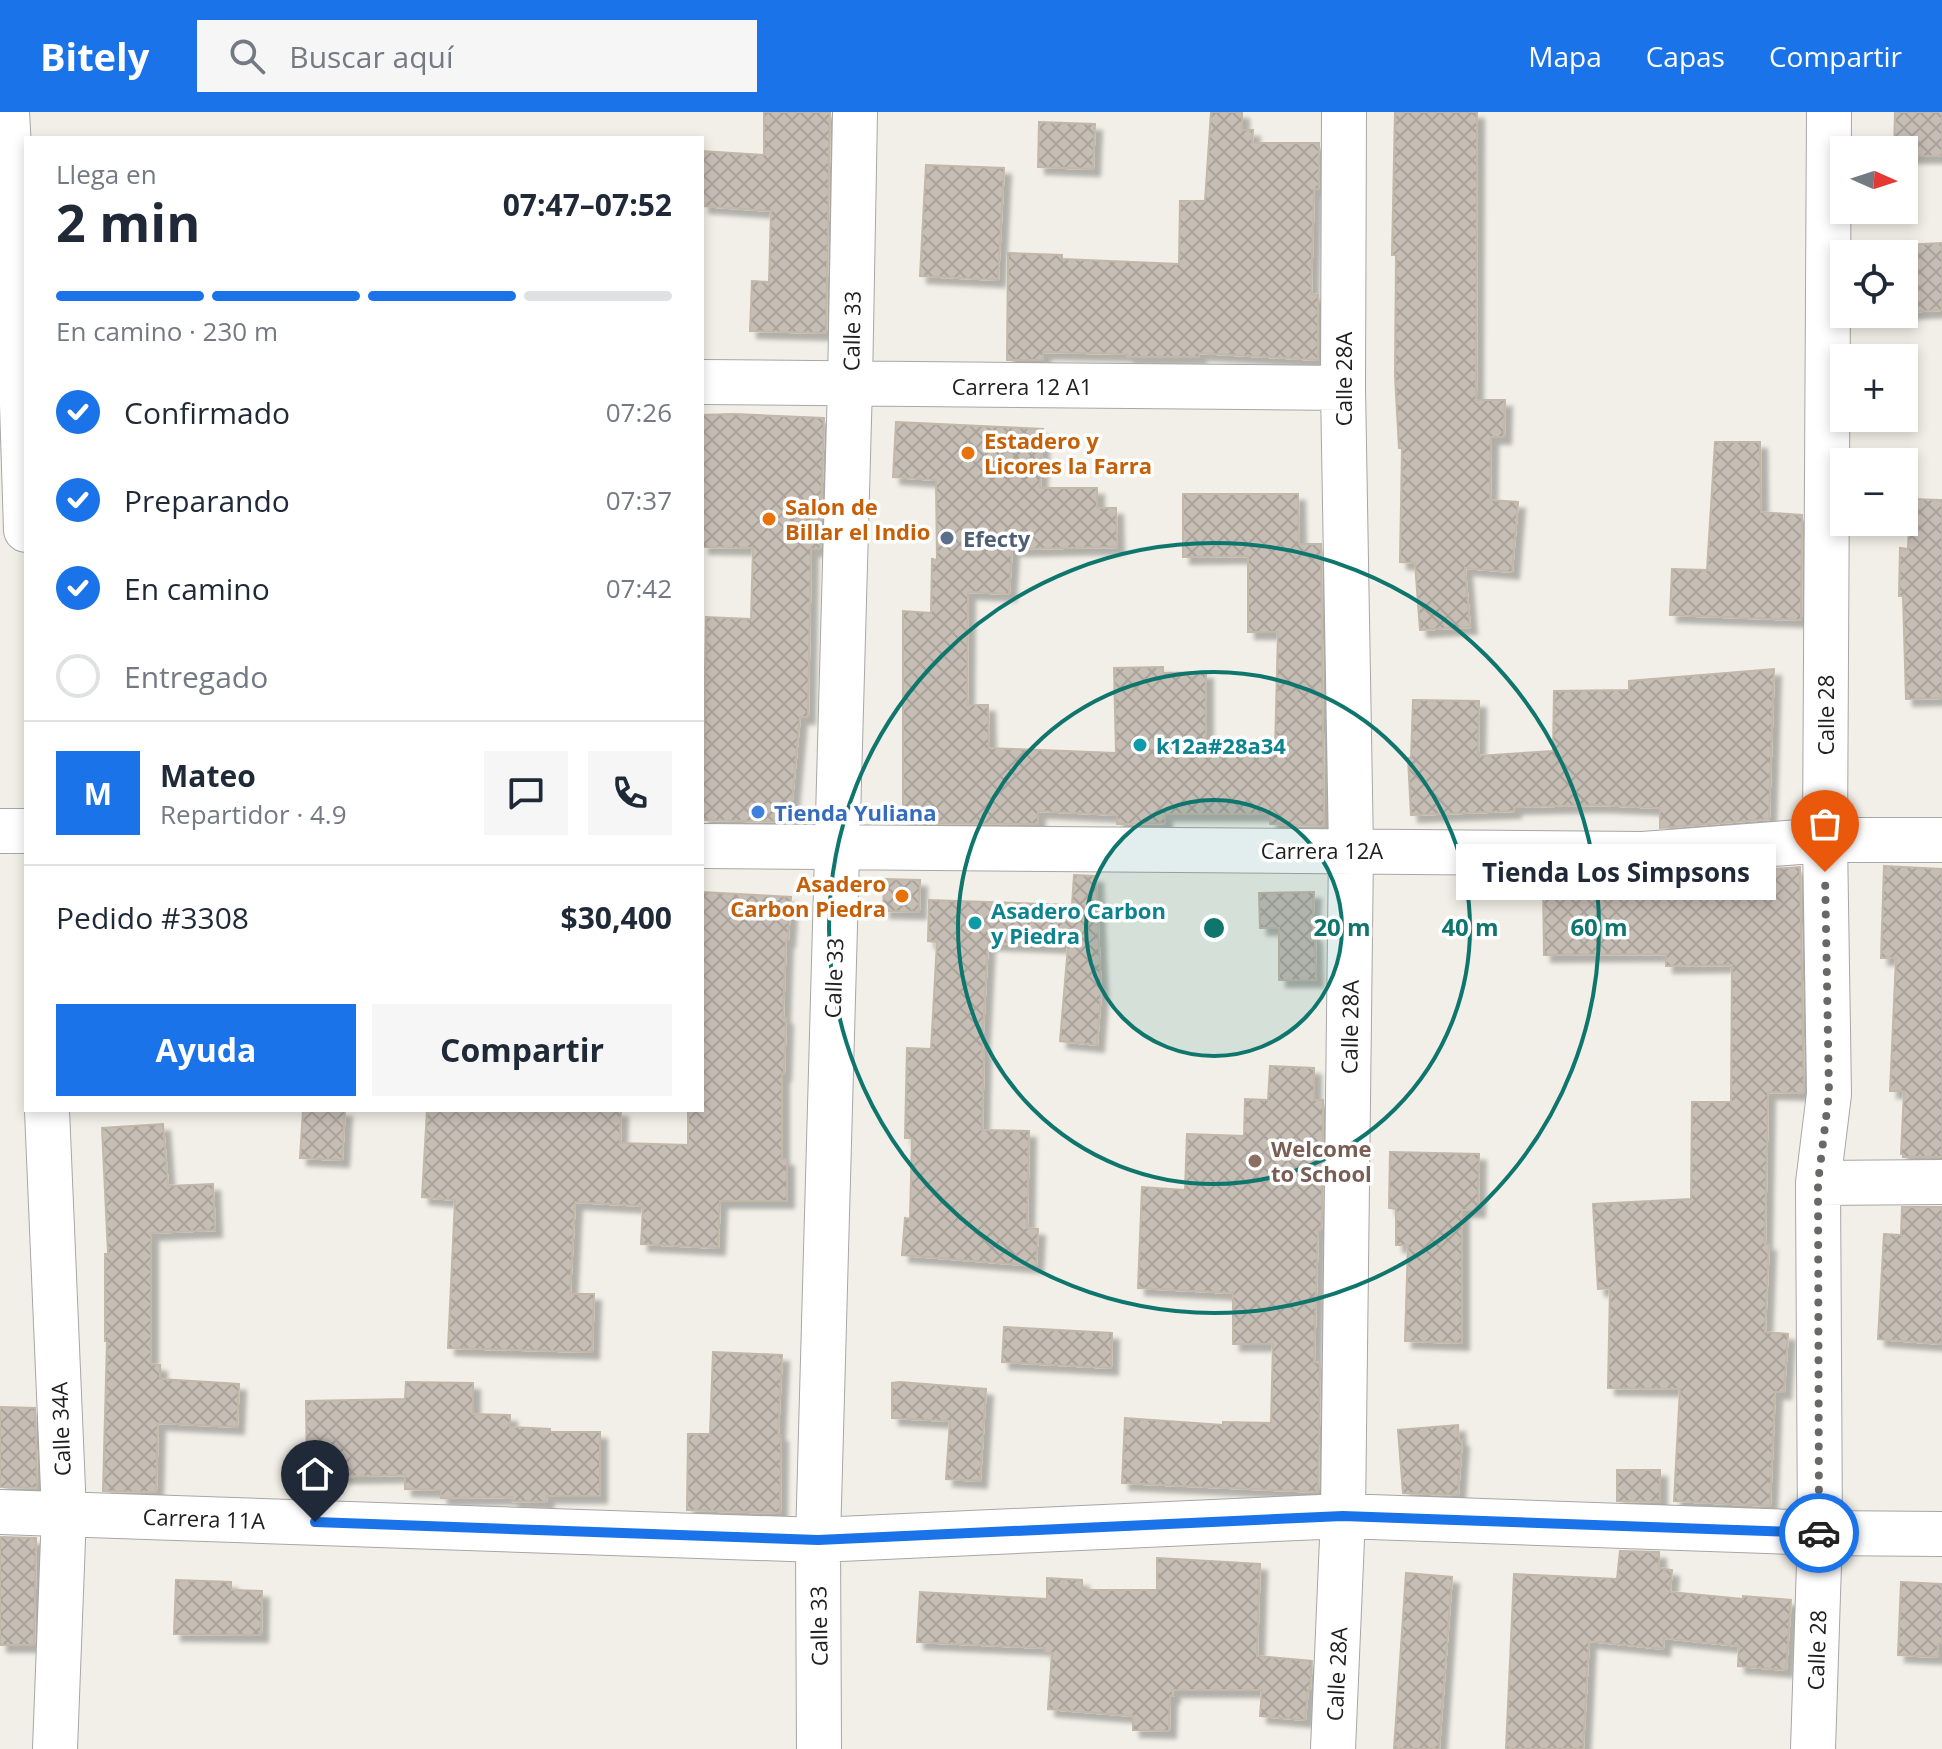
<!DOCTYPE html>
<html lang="es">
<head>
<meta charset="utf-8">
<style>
	body { margin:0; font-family:"Open Sans",sans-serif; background:#f6f6f7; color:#1f2937; height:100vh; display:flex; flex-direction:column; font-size:30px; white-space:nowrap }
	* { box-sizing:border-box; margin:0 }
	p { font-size:26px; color:#747a83 }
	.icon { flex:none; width:44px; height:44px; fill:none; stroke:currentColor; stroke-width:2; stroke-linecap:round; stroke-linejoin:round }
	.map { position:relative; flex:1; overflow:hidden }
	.drawer { position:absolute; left:24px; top:24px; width:680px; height:976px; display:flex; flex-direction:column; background:#fff; border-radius:0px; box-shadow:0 4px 12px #0003 }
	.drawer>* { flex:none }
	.needle { width:52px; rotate:93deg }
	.tools { position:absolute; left:1830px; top:24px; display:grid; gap:16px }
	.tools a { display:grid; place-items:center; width:88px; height:88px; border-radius:0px; background:#fff; box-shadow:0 4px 12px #0003; font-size:40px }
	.pin { position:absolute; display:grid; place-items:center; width:68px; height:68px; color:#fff; margin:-82px -34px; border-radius:50% 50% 50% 0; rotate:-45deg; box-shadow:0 0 8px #0007 }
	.pin .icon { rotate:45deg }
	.courier { position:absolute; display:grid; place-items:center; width:80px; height:80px; margin:-40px; border:6px solid #1a73e8; border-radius:50%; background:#fff; color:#222; box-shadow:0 2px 10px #0007 }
	.bubble { position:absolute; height:56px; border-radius:0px; background:#fff; box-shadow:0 4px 12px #0003; font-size:26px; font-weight:700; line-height:56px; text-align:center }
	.headline em { font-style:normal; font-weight:700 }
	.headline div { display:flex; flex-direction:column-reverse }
	.headline { display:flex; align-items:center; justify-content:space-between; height:136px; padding:0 32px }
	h1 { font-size:52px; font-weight:700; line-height:60px }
	.bar { display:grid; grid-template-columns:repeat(4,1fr); gap:12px 8px; align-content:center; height:96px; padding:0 32px }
	.bar i { height:10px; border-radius:6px; background:#e0e1e3 }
	.bar .current { background:#1a73e8 }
	.bar p { grid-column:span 4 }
	.line { display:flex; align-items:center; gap:20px; padding:0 32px; border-top:2px solid #e0e1e3 }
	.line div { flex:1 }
	.round { display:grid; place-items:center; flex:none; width:84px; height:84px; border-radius:0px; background:#f6f6f7 }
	ol { padding:0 32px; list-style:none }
	li { display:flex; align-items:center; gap:24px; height:88px }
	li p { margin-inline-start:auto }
	li .icon { padding:8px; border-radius:50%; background:#1a73e8; color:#fff; stroke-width:4 }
	li:last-child { color:#747a83 }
	li i { width:44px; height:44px; border:4px solid #e0e1e3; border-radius:50% }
	.button { display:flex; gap:16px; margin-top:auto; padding:16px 32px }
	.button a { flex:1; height:92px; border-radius:0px; background:#1a73e8; color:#fff; font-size:32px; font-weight:700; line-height:92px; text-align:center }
	.button a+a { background:#f6f6f7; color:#1f2937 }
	header { display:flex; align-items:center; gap:48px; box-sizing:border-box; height:112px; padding:0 40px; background:#1a73e8; color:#fff }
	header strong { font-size:38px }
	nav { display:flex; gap:44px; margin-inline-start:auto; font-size:28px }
	.search { width:560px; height:72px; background:#f6f6f7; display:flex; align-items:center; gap:20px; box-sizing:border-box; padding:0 28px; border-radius:0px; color:#747a83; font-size:30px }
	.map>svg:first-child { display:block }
</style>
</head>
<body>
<header>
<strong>Bitely</strong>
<div class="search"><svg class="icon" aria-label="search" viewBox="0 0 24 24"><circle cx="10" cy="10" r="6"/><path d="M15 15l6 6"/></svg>Buscar aquí</div>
<nav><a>Mapa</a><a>Capas</a><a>Compartir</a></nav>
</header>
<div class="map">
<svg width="1942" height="1637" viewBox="0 0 1942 1637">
	<defs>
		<pattern id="building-cross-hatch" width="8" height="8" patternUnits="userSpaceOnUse" patternTransform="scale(2)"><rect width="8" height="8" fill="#c6beb5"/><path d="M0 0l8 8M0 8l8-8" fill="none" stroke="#aaa39b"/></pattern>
		<filter id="shadow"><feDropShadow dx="7" dy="7" stdDeviation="2" flood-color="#0004"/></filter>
	</defs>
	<rect width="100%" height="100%" fill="#f1efe7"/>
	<path fill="url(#building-cross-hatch)" stroke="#c3b7a8" stroke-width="2" filter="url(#shadow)" d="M 764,0 L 830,0 L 826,221 L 750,219 L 752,169 L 769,170 L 771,99 L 702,94 L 702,39 L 764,43 Z
		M 1211,0 L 1242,0 L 1242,18 L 1253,18 L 1252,31 L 1319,31 L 1319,77 L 1314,77 L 1311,182 L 1318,183 L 1318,248 L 1199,241 L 1199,245 L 1127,245 L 1127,242 L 1043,240 L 1043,248 L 1007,248 L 1008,141 L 1062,143 L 1062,147 L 1179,152 L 1180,89 L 1205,89 Z
		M 1395,0 L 1477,0 L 1476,288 L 1505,288 L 1504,325 L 1491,325 L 1490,388 L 1518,390 L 1512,460 L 1465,456 L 1470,515 L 1420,518 L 1415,451 L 1400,450 L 1402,336 L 1399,336 L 1395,264 L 1396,143 L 1392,143 Z
		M 1895,0 L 1942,0 L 1942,44 L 1904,44 L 1904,38 L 1894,38 Z
		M 1039,10 L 1095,12 L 1093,57 L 1038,55 Z
		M 926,53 L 1004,56 L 998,168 L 920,164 Z
		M 1942,131 L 1942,198 L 1904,200 L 1904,133 Z
		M 733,302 L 824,306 L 820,437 L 811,437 L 808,605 L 800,605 L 790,710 L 702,708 L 706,505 L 751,507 L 753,436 L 702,435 L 702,303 Z
		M 896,310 L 1043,317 L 1040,376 L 1097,376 L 1097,396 L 1116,396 L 1117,435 L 1012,437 L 1009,482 L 968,480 L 967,593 L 988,593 L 989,636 L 1116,641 L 1114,556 L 1163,555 L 1163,561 L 1206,560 L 1206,636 L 1275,637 L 1278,520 L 1248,520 L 1248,444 L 1183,445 L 1183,382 L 1298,382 L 1299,432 L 1321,432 L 1324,714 L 1270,712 L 1270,702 L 1165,702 L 1165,711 L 1117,712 L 1117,703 L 1038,699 L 1038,712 L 903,711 L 903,499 L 931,501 L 932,447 L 937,448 L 936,368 L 893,365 Z
		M 1715,330 L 1760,330 L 1761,400 L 1802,403 L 1801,508 L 1670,503 L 1672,457 L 1707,458 Z
		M 1910,387 L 1942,388 L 1942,586 L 1906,587 L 1903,484 L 1899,484 L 1900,436 L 1908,437 Z
		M 1774,557 L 1769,707 L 1660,716 L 1660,696 L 1598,693 L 1514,695 L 1514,699 L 1411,703 L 1408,646 L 1411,646 L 1413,588 L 1479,589 L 1478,644 L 1553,639 L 1554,579 L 1629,578 L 1629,569 Z
		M 1884,754 L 1942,757 L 1942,1045 L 1903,1045 L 1903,1042 L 1901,1042 L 1904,979 L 1890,979 L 1896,846 L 1881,846 Z
		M 1800,755 L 1804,981 L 1768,980 L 1765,1132 L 1769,1132 L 1765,1220 L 1788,1222 L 1784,1280 L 1775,1280 L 1770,1394 L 1674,1389 L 1680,1277 L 1608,1276 L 1610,1176 L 1598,1177 L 1593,1092 L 1691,1087 L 1692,990 L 1731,990 L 1732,853 L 1666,854 L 1666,842 L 1544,843 L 1543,773 L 1662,769 L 1662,766 Z
		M 1074,763 L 1096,764 L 1101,881 L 1097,933 L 1060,929 L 1068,834 L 988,831 L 982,939 L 984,939 L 982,1018 L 1029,1019 L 1027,1116 L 1038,1117 L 1036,1154 L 902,1143 L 905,1106 L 910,1107 L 912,1026 L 905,1026 L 907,936 L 931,937 L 937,830 L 928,829 L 929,788 L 1072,793 Z
		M 884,767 L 920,768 L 919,800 L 883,799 Z
		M 702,780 L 791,785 L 788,828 L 786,828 L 783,906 L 786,906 L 784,962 L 782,962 L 782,1047 L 787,1047 L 787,1089 L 720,1089 L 718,1136 L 641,1132 L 643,1094 L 575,1090 L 570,1182 L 594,1182 L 592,1240 L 448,1236 L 455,1088 L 422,1085 L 427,998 L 621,998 L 620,1031 L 688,1033 L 688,998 L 702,998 Z
		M 1314,780 L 1312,825 L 1315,824 L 1316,868 L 1279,868 L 1279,816 L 1260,816 L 1259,781 Z
		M 1270,954 L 1314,956 L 1314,988 L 1323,988 L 1322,1105 L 1321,1117 L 1318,1118 L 1314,1250 L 1320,1251 L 1318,1380 L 1122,1371 L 1125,1306 L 1223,1313 L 1223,1310 L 1271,1311 L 1273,1232 L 1233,1232 L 1233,1181 L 1138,1176 L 1142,1075 L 1185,1078 L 1187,1022 L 1244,1024 L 1245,987 L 1268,988 Z
		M 303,998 L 345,998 L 342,1048 L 300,1046 Z
		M 163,1012 L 168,1074 L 213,1072 L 215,1118 L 151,1121 L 151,1252 L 160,1253 L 160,1267 L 239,1272 L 237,1315 L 158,1311 L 156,1380 L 103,1379 L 107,1229 L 105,1229 L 105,1142 L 108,1142 L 102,1016 Z
		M 1390,1040 L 1479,1042 L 1478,1098 L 1462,1098 L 1462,1231 L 1405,1229 L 1408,1133 L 1396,1133 L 1396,1097 L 1389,1096 Z
		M 1902,1095 L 1942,1095 L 1942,1232 L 1878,1227 L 1884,1122 L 1901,1123 Z
		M 1004,1215 L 1112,1221 L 1111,1256 L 1002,1250 Z
		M 713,1240 L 782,1243 L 778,1323 L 781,1323 L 780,1401 L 687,1398 L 688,1322 L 710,1322 Z
		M 406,1270 L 473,1271 L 473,1302 L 510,1303 L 510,1315 L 550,1317 L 550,1320 L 600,1320 L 600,1384 L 547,1384 L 546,1390 L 512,1389 L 512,1385 L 441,1386 L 441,1378 L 405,1377 L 405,1363 L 307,1365 L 306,1289 L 405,1287 Z
		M 900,1270 L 986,1277 L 980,1369 L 946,1367 L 950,1309 L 892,1306 L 892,1271 Z
		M 0,1295 L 35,1296 L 37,1376 L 0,1375 Z
		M 1458,1313 L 1459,1328 L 1462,1328 L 1458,1383 L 1403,1381 L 1398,1318 Z
		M 1617,1358 L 1660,1358 L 1660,1390 L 1617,1389 Z
		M 0,1425 L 36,1426 L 34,1533 L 0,1533 Z
		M 1620,1439 L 1659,1440 L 1659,1456 L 1672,1458 L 1670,1480 L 1743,1487 L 1743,1484 L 1791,1488 L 1786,1558 L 1738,1554 L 1739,1534 L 1664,1526 L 1663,1537 L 1589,1529 L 1583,1637 L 1506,1637 L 1514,1462 L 1617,1467 Z
		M 1157,1446 L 1260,1452 L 1257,1544 L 1312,1549 L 1310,1578 L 1308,1578 L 1305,1608 L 1260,1604 L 1262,1578 L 1172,1578 L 1173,1584 L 1170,1584 L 1169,1619 L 1133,1618 L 1133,1604 L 1048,1597 L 1052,1541 L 1045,1541 L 1045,1536 L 917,1530 L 920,1480 L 1047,1487 L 1047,1466 L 1082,1468 L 1082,1478 L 1157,1478 Z
		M 1406,1461 L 1452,1465 L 1439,1637 L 1394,1637 Z
		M 176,1468 L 231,1470 L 231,1478 L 262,1479 L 261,1523 L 174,1522 Z
		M 1901,1470 L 1942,1472 L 1942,1531 L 1938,1531 L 1938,1545 L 1898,1543 Z"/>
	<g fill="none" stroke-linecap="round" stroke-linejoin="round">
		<g stroke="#a7a7a7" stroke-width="46">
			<path id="minor" d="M 7,0 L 21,261 L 26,418
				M 702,270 L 1343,276
				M 0,719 L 26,719
				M 702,734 L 1643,742 L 1825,728 L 1942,728
				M 47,998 L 64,1401 L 55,1637
				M 1818,1071 L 1942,1070
				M 0,1400 L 818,1428 L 1343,1404 L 1820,1421 L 1942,1422
				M 819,1637 L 818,1428 L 850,272 L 855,0
				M 1333,1637 L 1343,1404 L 1351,738 L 1343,276 L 1344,0
				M 1813,1637 L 1820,1421 L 1818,1071 L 1829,982 L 1825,728 L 1829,0"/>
		</g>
		<use href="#minor" stroke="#fff" stroke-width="44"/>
	</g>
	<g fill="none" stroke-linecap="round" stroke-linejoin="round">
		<path stroke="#696866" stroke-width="8" stroke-dasharray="0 14.4" d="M 1819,1421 L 1818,1071 L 1829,982 L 1825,760"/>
		<path stroke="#1a73e8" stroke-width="10" d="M 315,1410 L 818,1428 L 1343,1404 L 1819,1421"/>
	</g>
	<circle cx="1214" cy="816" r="128" fill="#0f766e" fill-opacity=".12"/>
	<g fill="none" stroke="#0f766e" stroke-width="4">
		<circle cx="1214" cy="816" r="128"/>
		<circle cx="1214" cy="816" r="256"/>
		<circle cx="1214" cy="816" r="385"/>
	</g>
	<g fill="#e8710a" stroke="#fff" stroke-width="3">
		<circle cx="968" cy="341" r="8"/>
		<circle cx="769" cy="407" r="8"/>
		<circle cx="902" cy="784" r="8"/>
	</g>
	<circle fill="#5c6f8a" stroke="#fff" stroke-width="3" cx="947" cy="426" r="8"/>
	<g fill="#0f9aa8" stroke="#fff" stroke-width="3">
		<circle cx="1140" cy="633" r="8"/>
		<circle cx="975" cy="811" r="8"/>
	</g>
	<circle fill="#3f7fe0" stroke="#fff" stroke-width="3" cx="758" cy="700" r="8"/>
	<circle fill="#8d6e63" stroke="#fff" stroke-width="3" cx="1255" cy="1049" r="8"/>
	<g text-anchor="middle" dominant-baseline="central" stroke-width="7" stroke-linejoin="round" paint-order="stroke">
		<g font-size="22" fill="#202020" stroke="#fff">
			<text transform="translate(851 219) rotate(-89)">Calle 33</text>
			<text transform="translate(1343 267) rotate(-90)">Calle 28A</text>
			<text x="1022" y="274">Carrera 12 A1</text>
			<text transform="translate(1825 603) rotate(-90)">Calle 28</text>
			<text x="1322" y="738">Carrera 12A</text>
			<text transform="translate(833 866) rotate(-88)">Calle 33</text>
			<text transform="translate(1349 915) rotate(-89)">Calle 28A</text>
			<text transform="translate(60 1317) rotate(-92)">Calle 34A</text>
			<text transform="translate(204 1406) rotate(2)">Carrera 11A</text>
			<text transform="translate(818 1514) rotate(-91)">Calle 33</text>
			<text transform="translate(1816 1538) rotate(-88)">Calle 28</text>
			<text transform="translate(1336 1562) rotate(-87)">Calle 28A</text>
		</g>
		<g font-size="22" font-weight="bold" fill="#c56008" stroke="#fff" text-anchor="start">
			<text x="984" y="328">Estadero y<tspan x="984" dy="25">Licores la Farra</tspan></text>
			<text x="785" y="394">Salon de<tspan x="785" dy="25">Billar el Indio</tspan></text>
			<text x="886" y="771" text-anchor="end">Asadero<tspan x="886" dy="25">Carbon Piedra</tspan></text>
		</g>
		<g font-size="22" font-weight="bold" fill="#4e5e75" stroke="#fff" text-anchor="start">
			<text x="963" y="426">Efecty</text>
		</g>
		<g font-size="22" font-weight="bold" fill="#0d838f" stroke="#fff" text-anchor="start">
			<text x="1156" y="633">k12a#28a34</text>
			<text x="991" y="798">Asadero Carbon<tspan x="991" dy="25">y Piedra</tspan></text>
		</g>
		<g font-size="22" font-weight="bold" fill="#366cbe" stroke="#fff" text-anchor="start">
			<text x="774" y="700">Tienda Yuliana</text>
		</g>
		<g font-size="22" font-weight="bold" fill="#785e54" stroke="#fff" text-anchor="start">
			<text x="1271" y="1036">Welcome<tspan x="1271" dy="25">to School</tspan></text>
		</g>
	</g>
	<circle cx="1214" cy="816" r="12" fill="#0f766e" stroke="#fff" stroke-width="4"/>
	<g font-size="24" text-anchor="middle" font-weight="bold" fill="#0f766e" stroke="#fff" stroke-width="7" stroke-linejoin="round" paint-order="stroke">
		<text x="1342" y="824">20 m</text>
		<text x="1470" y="824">40 m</text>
		<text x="1599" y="824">60 m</text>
	</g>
</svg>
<div class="tools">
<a><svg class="needle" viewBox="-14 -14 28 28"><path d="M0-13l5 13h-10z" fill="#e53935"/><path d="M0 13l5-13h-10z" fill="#747a83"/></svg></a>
<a><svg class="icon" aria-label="locate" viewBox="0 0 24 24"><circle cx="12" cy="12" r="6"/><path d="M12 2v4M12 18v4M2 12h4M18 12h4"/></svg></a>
<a>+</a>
<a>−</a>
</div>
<div class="pin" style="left:1825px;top:760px;background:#ea580c"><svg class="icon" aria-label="bag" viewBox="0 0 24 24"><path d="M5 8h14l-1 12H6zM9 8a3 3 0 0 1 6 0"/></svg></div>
<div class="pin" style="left:315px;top:1410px;background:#1f2937"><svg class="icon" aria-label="home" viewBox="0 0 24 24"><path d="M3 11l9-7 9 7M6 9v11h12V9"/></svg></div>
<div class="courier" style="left:1819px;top:1421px"><svg class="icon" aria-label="car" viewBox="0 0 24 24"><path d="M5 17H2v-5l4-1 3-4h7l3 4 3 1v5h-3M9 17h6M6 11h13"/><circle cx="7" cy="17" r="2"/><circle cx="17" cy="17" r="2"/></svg></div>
<div class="bubble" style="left:1456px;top:732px;width:320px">Tienda Los Simpsons</div>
<section class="drawer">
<div class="headline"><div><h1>2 min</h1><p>Llega en</p></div><em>07:47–07:52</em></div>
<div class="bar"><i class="current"></i><i class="current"></i><i class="current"></i><i></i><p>En camino · 230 m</p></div>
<ol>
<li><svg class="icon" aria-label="check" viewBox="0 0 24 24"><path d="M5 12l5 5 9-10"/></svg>Confirmado<p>07:26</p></li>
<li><svg class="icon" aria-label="check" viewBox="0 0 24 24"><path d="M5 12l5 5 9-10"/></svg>Preparando<p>07:37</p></li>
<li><svg class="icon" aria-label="check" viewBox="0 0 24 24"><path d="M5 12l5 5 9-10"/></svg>En camino<p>07:42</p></li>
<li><i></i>Entregado</li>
</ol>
<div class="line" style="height:144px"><b class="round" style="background:#1a73e8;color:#fff">M</b><div><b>Mateo</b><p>Repartidor · 4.9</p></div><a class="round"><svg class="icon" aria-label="chat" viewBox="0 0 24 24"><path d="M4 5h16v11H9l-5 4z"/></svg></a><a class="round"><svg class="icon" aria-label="phone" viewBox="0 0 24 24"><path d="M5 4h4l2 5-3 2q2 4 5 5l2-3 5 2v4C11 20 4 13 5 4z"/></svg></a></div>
<div class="line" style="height:104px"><div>Pedido #3308</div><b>$30,400</b></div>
<div class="button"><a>Ayuda</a><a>Compartir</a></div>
</section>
</div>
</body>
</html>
